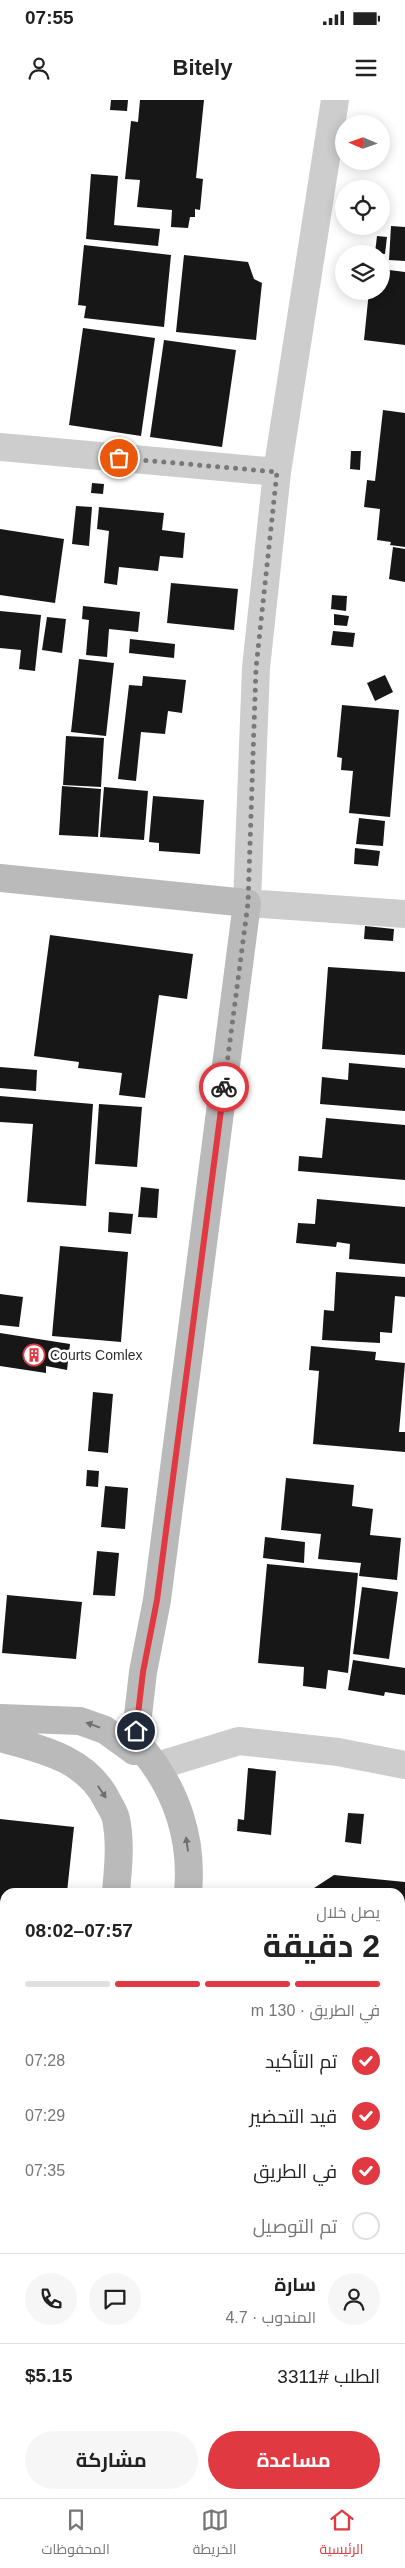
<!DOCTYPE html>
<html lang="ar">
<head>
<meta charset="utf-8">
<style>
	body { margin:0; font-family:Arial,Cairo,sans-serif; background:#f6f6f6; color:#222; direction:rtl; height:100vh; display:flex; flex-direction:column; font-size:19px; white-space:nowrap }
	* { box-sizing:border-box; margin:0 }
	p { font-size:16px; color:#767676 }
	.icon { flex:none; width:28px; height:28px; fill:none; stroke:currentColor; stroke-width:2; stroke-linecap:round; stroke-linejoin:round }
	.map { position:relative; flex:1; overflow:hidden; direction:ltr }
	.drawer { position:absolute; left:0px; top:1788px; width:405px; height:611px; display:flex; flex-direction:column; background:#fff; border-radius:15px 15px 0 0; box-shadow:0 2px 12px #0003; direction:rtl }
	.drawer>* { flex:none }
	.needle { width:32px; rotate:272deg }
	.buttons { position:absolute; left:335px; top:15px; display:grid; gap:10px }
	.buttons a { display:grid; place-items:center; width:55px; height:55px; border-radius:50%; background:#fff; box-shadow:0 2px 12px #0003; font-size:25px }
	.pin { position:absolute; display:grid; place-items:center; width:42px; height:42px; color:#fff; margin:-21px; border:2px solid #fff; border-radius:50%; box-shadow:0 1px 5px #0007 }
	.courier { position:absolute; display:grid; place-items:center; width:50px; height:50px; margin:-25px; border:4px solid #e03941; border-radius:50%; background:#fff; color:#222; box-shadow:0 1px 6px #0007 }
	.overview em { font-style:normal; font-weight:700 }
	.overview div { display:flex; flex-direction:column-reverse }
	.overview { display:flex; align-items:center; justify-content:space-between; height:85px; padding:0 25px }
	h1 { font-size:32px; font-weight:700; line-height:38px }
	.bar { display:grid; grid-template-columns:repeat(4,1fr); gap:8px 5px; align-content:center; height:60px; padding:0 25px }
	.bar i { height:6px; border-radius:4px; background:#e0e0e0 }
	.bar .on { background:#e03941 }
	.bar p { grid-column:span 4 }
	.line { display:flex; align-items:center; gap:12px; padding:0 25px; border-top:1px solid #e0e0e0 }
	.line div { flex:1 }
	.round { display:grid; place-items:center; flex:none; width:52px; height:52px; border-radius:26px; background:#f6f6f6 }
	ol { padding:0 25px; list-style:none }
	li { display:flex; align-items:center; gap:15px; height:55px }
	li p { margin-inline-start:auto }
	li .icon { padding:5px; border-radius:50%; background:#e03941; color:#fff; stroke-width:4 }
	li:last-child { color:#767676 }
	li i { width:28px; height:28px; border:2px solid #e0e0e0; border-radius:50% }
	.primary-button { display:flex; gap:10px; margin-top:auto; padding:10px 25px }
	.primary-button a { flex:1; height:58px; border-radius:30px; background:#e03941; color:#fff; font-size:20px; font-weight:700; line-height:58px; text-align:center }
	.primary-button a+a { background:#f6f6f6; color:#222 }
	.status { display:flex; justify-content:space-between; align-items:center; height:35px; padding:0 25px; background:#fff; direction:ltr }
	.status svg { height:14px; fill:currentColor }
	header { display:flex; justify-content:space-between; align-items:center; height:65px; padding:0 25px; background:#fff; font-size:22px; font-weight:700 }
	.dock { display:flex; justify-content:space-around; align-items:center; height:70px; border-top:1px solid #e0e0e0; background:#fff; font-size:14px; color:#767676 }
	.dock a { display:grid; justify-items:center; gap:2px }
	.dock .on { color:#e03941 }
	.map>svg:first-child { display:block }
</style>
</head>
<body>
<div class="status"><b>07:55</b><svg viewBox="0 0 49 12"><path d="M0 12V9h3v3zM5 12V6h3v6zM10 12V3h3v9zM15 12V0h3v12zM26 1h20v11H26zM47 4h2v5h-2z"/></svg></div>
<header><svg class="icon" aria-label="menu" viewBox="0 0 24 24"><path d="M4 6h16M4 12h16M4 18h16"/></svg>Bitely<svg class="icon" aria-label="person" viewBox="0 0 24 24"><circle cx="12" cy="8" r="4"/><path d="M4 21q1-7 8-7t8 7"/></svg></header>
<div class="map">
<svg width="405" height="2398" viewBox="0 0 405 2398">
	<rect width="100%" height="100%" fill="#fff"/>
	<path fill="#171717" d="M 111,0 L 128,0 L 127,11 L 110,10 Z
		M 140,0 L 204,0 L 196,78 L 203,79 L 200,110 L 195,109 L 195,117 L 190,117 L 188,128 L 171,127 L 172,110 L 137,107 L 140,80 L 125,79 L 131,21 L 138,22 Z
		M 91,74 L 118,76 L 114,125 L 160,129 L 158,146 L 86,139 Z
		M 391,126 L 405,127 L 405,161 L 389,160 Z
		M 377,136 L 387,137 L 385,154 L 375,153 Z
		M 84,145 L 171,155 L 164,227 L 84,218 L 86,206 L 78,205 Z
		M 184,155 L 248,162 L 254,179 L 262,183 L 256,240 L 176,232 Z
		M 381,169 L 405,172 L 405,245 L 364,240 L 369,191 L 381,191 Z
		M 83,228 L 155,238 L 141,336 L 69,325 Z
		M 164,240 L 236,250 L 222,347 L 150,337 Z
		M 383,310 L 405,313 L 405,447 L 390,445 L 391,442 L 377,440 L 380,409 L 364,407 L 367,380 L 375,381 Z
		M 351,351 L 361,351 L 360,370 L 350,369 Z
		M 92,383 L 104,384 L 103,394 L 91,393 Z
		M 76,406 L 92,407 L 89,446 L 72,444 Z
		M 99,407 L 164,413 L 162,430 L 185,433 L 183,458 L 160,456 L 158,471 L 119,467 L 117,485 L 104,483 L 109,431 L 97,429 Z
		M 0,429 L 64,439 L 55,503 L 0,495 Z
		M 393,447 L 405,449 L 405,482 L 389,479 Z
		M 171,483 L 238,489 L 234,530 L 167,523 Z
		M 332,495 L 347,496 L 346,511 L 331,509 Z
		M 83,506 L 140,512 L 138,532 L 109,529 L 107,557 L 86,555 L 89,520 L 82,519 Z
		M 0,511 L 41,515 L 35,571 L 19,569 L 21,550 L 0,548 Z
		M 334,514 L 349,516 L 347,526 L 334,525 Z
		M 47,517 L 66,519 L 62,553 L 42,550 Z
		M 333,531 L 355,533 L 353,547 L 331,545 Z
		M 130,539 L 175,544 L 174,558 L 129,553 Z
		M 79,559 L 114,563 L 106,636 L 71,632 Z
		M 385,575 L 393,592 L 375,601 L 367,583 Z
		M 143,576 L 186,580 L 182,613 L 168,611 L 165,634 L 141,632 L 136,681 L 118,679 L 129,585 L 142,586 Z
		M 342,605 L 399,610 L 390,717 L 349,713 L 353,671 L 341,670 L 342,658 L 337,657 Z
		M 66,636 L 104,638 L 101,687 L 63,685 Z
		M 62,686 L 101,689 L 98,737 L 59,735 Z
		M 104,687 L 148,691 L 144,740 L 100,737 Z
		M 153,696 L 204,700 L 200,754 L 159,751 L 159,743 L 149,742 Z
		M 359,718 L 385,721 L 383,746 L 356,744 Z
		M 355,748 L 380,751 L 378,766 L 354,764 Z
		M 365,826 L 394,829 L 393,841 L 364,839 Z
		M 50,835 L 193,854 L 187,899 L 159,895 L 145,998 L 119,995 L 122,973 L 78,968 L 79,962 L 34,956 Z
		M 328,867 L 405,872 L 405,955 L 322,949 Z
		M 349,963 L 405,968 L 405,1011 L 320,1004 L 322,977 L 348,980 Z
		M 0,967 L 37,970 L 36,991 L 0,988 Z
		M 0,996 L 93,1004 L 86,1106 L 27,1102 L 33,1024 L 0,1022 Z
		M 99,1004 L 142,1007 L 137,1067 L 95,1064 Z
		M 326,1018 L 405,1025 L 405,1080 L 298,1071 L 299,1056 L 322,1058 Z
		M 141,1087 L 159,1089 L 157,1118 L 138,1117 Z
		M 317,1099 L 405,1107 L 405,1164 L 349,1159 L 350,1144 L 337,1142 L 336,1147 L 296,1143 L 298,1123 L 315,1124 Z
		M 109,1112 L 133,1114 L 131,1134 L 108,1132 Z
		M 60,1146 L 128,1152 L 121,1242 L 52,1236 Z
		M 336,1172 L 405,1177 L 405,1197 L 395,1196 L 392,1233 L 380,1232 L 380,1243 L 322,1240 L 324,1210 L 334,1211 Z
		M 0,1194 L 23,1197 L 19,1227 L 0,1225 Z
		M 0,1233 L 70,1244 L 67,1270 L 46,1266 L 46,1273 L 0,1266 Z
		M 311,1246 L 376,1252 L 375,1260 L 405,1263 L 399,1332 L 405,1332 L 405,1352 L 313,1344 L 319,1271 L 309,1270 Z
		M 93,1292 L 113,1294 L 108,1353 L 88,1351 Z
		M 87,1370 L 99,1371 L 98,1387 L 86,1386 Z
		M 286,1378 L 354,1385 L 352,1406 L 373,1409 L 370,1435 L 401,1438 L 397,1480 L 359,1476 L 361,1463 L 318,1459 L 321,1434 L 281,1430 Z
		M 105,1386 L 128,1388 L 125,1429 L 101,1427 Z
		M 265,1437 L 305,1442 L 304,1463 L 263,1458 Z
		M 97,1451 L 119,1453 L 115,1496 L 93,1495 Z
		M 267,1464 L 358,1473 L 348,1573 L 328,1570 L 326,1589 L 303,1586 L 304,1567 L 258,1563 Z
		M 362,1487 L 398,1492 L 389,1559 L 353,1554 Z
		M 7,1495 L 82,1502 L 76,1559 L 2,1553 Z
		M 353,1560 L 405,1568 L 405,1595 L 385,1592 L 384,1596 L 348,1590 Z
		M 248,1668 L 276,1671 L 271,1735 L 237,1731 L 238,1719 L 244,1720 Z
		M 348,1713 L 364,1714 L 361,1744 L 345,1742 Z
		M 0,1719 L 74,1727 L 67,1792 L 5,1792 L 5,1976 L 0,1975 Z
		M 334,1775 L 405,1782 L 405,2022 L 400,2022 L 400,1792 L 308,1792 Z
		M 0,2108 L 5,2108 L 5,2215 L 1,2249 Z"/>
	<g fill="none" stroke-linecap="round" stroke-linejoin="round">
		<path stroke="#cdcdcd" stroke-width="28" d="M 335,0 L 277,372 L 256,568 L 247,803 L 405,814
			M 0,347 L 277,372
			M 157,1666 L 239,1641 L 338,1652 L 405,1665
			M 0,2017 L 5,2018
			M 0,2341 L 5,2342"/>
		<path stroke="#bababa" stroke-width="28" d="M 0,778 L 247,803 L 157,1500 L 143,1572 L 134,1651
			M 0,1618 L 80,1621 L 105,1630 L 134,1651 L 144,1651 C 177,1691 193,1740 188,1792
			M 0,1638 C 42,1649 88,1659 108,1702 C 111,1707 115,1714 116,1719 C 121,1743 118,1769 116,1792"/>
		<path stroke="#979797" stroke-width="28" d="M 400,2117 L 405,2117
			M 400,2191 L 405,2191
			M 59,2398 L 60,2394
			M 151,2398 L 152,2394"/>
	</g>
	<defs><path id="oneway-solid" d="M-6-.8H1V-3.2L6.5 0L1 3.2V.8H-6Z" transform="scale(1.25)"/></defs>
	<g fill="#6e6e6e">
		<use href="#oneway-solid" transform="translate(93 1625) rotate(-160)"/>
		<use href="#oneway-solid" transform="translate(102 1692) rotate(56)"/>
		<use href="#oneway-solid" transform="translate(187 1744) rotate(-98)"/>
	</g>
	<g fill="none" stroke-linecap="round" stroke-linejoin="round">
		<path stroke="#787878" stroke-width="5" stroke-dasharray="0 9" d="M 119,358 L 277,372 L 256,568 L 248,803 L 224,987"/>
		<path stroke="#e03941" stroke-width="6" d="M 136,1631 L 143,1572 L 157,1500 L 224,987"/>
	</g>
	<defs>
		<g id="building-ring" transform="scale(1.125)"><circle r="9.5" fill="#fff" stroke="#e03941" stroke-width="1.5"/><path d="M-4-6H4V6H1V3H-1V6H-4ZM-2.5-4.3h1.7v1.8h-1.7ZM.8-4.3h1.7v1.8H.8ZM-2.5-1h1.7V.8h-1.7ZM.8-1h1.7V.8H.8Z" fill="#e03941"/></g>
	</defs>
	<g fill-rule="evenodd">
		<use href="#building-ring" x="34" y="1255"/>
	</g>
	<g text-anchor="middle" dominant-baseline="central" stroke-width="5" stroke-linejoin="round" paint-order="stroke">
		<g font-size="14" fill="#303030" stroke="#fff" text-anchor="start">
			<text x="50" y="1255">Courts Comlex</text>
		</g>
	</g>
</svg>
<div class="buttons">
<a><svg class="needle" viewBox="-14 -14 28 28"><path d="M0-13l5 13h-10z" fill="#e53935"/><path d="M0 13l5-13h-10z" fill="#767676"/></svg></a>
<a><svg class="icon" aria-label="locate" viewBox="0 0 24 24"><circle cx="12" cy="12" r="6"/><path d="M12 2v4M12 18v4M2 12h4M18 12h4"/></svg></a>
<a><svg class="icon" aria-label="layers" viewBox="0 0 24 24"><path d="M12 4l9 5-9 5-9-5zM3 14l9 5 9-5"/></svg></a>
</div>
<div class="pin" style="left:119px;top:358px;background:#ea580c"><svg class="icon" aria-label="bag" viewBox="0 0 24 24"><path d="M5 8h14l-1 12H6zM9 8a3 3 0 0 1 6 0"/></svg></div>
<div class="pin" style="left:136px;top:1631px;background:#1f2937"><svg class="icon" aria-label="home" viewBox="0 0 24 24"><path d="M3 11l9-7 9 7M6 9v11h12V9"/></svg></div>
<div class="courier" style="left:224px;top:987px"><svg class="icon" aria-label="bike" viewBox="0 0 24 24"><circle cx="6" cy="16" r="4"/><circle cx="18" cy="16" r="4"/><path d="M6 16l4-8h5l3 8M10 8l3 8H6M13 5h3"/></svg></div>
<section class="drawer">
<div class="overview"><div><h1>2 دقيقة</h1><p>يصل خلال</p></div><em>07:57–08:02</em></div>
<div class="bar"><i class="on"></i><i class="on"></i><i class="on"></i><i></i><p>في الطريق · 130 m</p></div>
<ol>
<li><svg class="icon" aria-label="check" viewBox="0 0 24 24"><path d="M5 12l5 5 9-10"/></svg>تم التأكيد<p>07:28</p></li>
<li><svg class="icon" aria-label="check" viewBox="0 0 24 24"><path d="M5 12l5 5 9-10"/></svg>قيد التحضير<p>07:29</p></li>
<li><svg class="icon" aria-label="check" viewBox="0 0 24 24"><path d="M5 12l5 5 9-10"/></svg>في الطريق<p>07:35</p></li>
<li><i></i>تم التوصيل</li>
</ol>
<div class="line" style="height:90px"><a class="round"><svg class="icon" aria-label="person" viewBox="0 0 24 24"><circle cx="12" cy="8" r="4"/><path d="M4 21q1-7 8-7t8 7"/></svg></a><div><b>سارة</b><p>المندوب · 4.7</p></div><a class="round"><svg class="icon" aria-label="chat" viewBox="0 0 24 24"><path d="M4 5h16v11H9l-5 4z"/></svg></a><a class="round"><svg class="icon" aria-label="phone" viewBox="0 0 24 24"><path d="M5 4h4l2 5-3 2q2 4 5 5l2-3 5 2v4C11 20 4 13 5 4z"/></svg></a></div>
<div class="line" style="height:65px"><div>الطلب #3311</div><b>$5.15</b></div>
<div class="primary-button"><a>مساعدة</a><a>مشاركة</a></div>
</section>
</div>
<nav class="dock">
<a class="on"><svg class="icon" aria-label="home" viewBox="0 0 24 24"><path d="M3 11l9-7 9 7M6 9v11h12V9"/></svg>الرئيسية</a>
<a><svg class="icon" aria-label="map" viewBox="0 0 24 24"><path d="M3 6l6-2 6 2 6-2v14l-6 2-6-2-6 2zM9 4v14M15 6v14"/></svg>الخريطة</a>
<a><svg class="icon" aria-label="saved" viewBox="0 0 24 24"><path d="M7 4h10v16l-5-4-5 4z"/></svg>المحفوظات</a>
</nav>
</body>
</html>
